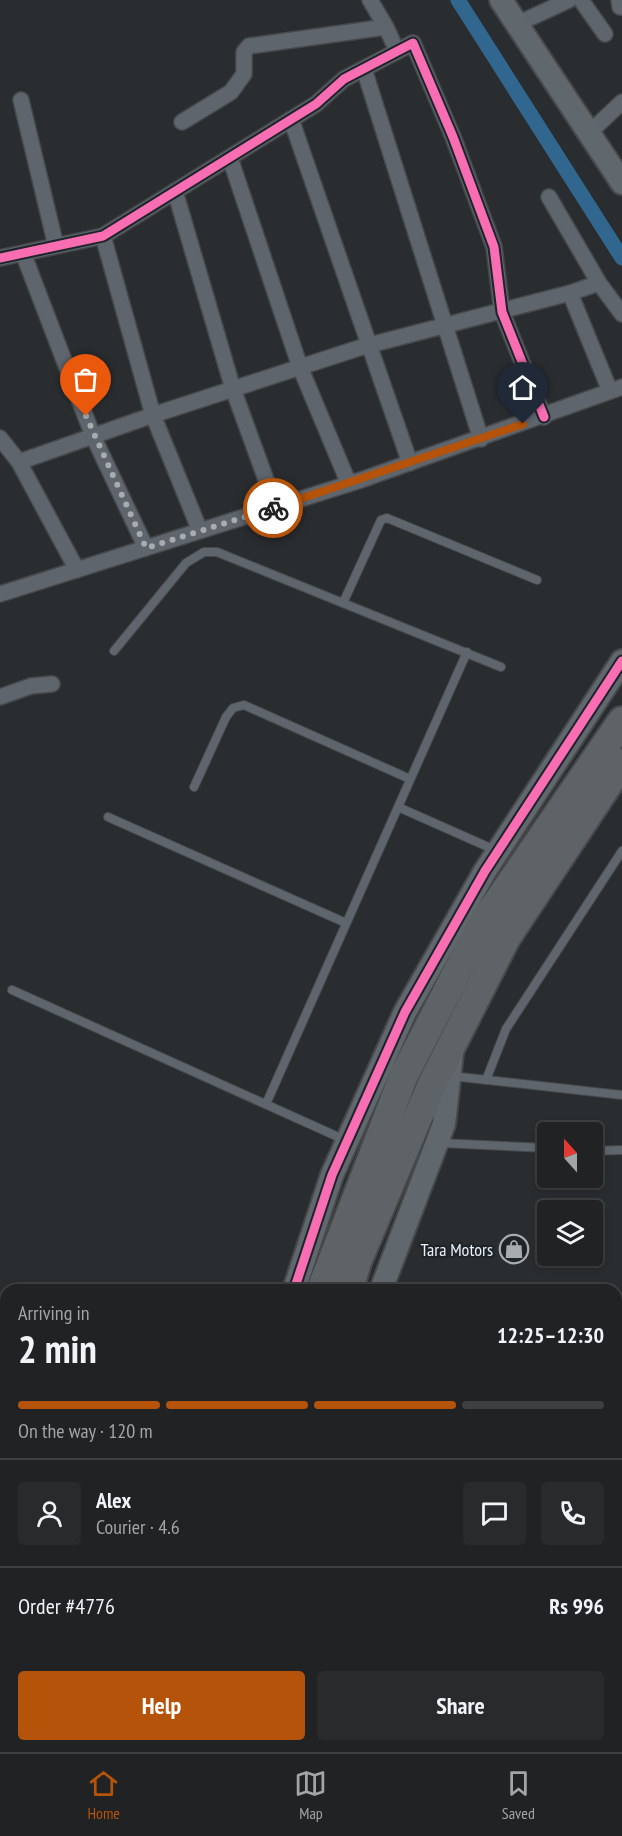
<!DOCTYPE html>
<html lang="en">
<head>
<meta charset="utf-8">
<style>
	body { margin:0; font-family:"PT Sans Narrow",sans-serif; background:#282a2c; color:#f1f3f6; height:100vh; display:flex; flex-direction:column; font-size:22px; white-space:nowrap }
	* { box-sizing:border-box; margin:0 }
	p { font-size:20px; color:#a2a4a6 }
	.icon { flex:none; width:33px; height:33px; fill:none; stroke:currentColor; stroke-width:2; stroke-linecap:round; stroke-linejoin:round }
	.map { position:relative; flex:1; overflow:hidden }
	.drawer { position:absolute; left:0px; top:1284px; width:622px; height:468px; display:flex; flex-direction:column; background:#202224; border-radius:18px 18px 0 0; box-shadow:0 3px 9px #0003,0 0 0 2px #3d3f41 }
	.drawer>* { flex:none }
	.needle { width:39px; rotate:339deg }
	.tools { position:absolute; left:537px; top:1122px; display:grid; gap:12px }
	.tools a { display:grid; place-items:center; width:66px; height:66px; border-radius:6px; background:#202224; box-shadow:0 3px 9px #0003,0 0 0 2px #3d3f41; font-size:30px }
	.pin { position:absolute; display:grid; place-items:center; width:51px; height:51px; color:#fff; margin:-62px -26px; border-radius:50% 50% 50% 0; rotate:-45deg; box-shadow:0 0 6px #0007 }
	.pin .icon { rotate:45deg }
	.courier { position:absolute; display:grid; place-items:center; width:60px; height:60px; margin:-30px; border:4px solid #b45309; border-radius:50%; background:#fff; color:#222; box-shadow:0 2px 8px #0007 }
	.summary em { font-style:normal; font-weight:700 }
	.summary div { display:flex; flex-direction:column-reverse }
	.summary { display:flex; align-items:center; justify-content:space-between; height:102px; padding:0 18px }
	h1 { font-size:39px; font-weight:700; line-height:45px }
	.bar { display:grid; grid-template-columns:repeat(4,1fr); gap:9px 6px; align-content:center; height:72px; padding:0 18px }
	.bar i { height:8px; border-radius:4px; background:#3d3f41 }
	.bar .current { background:#b45309 }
	.bar p { grid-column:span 4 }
	.line { display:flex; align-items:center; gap:15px; padding:0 18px; border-top:2px solid #3d3f41 }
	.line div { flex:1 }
	.round { display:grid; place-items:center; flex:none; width:63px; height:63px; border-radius:6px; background:#282a2c }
	.cta { display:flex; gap:12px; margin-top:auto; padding:12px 18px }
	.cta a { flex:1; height:69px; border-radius:6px; background:#b45309; color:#fff; font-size:24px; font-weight:700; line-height:69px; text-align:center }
	.cta a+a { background:#282a2c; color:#f1f3f6 }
	.dock { display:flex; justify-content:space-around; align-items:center; height:84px; border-top:2px solid #3d3f41; background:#202224; font-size:16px; color:#a2a4a6 }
	.dock a { display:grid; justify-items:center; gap:3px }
	.dock .current { color:#b45309 }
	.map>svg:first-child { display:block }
</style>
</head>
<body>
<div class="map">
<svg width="622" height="1752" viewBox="0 0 622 1752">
	<rect width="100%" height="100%" fill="#2a2d30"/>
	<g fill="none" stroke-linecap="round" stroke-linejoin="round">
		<path stroke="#31678f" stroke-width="15" d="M 458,0 L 622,258"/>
		<g stroke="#46484b" stroke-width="10">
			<path id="lane" d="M 343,603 L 381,520 L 387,518 L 537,580
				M 114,651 L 186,563 L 204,552 L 217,552 L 501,667
				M 194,787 L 226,717 L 233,708 L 244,705 L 410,779
				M 398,807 L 495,850
				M 108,817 L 346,923
				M 12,990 L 345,1140
				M 451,1076 L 622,1095
				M 486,1080 L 506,1029 L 622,851
				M 266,1104 L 467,652
				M 441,1143 L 548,1148
				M 592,1151 L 622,1150"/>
		</g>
		<g stroke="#46484b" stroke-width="18">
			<path id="street" d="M 370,0 L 386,27
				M 581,0 L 605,34
				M 619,0 L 620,7
				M 517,24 L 569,0
				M 364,69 L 481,439
				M 21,100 L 56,246
				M 291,119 L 410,463
				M 182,122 L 231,92 L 244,74 L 244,52 L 249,46 L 386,27 L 397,51
				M 589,133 L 622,102
				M 230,158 L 300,367 L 349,484
				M 175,191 L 233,389 L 276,507
				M 549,197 L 599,283 L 622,314
				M 103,236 L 153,415 L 200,531
				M 23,253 L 93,436 L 146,548
				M 0,258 L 103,236 L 316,104 L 344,79 L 413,43 L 453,137 L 494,247 L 502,312 L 544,417
				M 570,293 L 610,391
				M 0,438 L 19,462 L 153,415 L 362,347 L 570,293 L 599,283
				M 19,462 L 77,570
				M 0,594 L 361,480 L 622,387
				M 0,697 L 31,686 L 52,684
				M 616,1489 L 618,1477
				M 0,1618 L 6,1617
				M 0,1674 L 6,1715
				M 616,1700 L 622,1701
				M 11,1746 L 12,1752
				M 66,1746 L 66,1752
				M 474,1752 L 475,1746
				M 587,1752 L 587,1746"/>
		</g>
		<g stroke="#46484b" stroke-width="26">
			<path id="secondary" d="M 501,0 L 622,183
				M 294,1290 L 332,1175 L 405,1012 L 485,871 L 622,661
				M 381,1290 L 444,1124 L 452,1053
				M 197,1752 L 197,1746
				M 278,1752 L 278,1746"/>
		</g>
		<g stroke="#46484b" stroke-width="32">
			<path id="highway" d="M 321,1290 L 404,1075 L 481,926 L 622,721
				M 349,1290 L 357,1262 L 432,1084 L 506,938 L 622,763
				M 218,1752 L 219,1746
				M 246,1752 L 246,1746"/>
		</g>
		<use href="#lane" stroke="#5e656c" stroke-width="8"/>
		<use href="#street" stroke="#5e656c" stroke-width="15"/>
		<use href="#secondary" stroke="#60686d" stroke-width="22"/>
		<use href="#highway" stroke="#5d6367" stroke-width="28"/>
		<g stroke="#1d242a" stroke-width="13">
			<path id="cycleway" d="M 0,258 L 103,236 L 316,104 L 344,79 L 413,43 L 453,137 L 494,247 L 502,312 L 544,417
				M 294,1290 L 332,1175 L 405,1012 L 485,871 L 622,661"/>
		</g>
		<use href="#cycleway" stroke="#f96db3" stroke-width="9"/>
	</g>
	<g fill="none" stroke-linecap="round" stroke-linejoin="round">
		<path stroke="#a7acaf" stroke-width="6" stroke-dasharray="0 10.8" d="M 86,416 L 146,548 L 273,508"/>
		<path stroke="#b45309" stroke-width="8" d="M 273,508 L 523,424"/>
	</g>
	<defs>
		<g id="shop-ring" transform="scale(1.5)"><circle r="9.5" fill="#1d242a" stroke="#a7acaf" stroke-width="1.5"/><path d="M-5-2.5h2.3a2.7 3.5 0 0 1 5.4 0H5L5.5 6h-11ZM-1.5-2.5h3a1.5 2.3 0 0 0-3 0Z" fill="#a7acaf"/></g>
	</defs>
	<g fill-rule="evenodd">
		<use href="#shop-ring" x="514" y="1249"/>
	</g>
	<g text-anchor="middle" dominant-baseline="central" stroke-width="4.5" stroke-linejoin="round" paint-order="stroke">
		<g font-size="18" fill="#ebf0f4" stroke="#1d242a" text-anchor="end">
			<text x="493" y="1249">Tara Motors</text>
		</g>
	</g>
</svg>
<div class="tools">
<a><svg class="needle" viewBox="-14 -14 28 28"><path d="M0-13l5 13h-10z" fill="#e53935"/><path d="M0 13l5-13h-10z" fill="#a2a4a6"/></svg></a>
<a><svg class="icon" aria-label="layers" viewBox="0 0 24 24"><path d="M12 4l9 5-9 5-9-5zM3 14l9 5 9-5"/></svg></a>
</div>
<div class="pin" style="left:86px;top:416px;background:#ea580c"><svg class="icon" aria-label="bag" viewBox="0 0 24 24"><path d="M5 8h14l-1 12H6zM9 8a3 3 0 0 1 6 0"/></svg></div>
<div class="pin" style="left:523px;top:424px;background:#1f2937"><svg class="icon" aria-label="home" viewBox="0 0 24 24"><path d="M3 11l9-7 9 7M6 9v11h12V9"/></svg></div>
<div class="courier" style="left:273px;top:508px"><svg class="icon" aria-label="bike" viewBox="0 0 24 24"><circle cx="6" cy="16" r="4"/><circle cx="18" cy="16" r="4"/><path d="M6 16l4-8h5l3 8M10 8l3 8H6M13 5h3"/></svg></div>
<section class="drawer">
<div class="summary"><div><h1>2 min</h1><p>Arriving in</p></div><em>12:25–12:30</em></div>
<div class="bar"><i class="current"></i><i class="current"></i><i class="current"></i><i></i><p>On the way · 120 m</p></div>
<div class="line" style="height:108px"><a class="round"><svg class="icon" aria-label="person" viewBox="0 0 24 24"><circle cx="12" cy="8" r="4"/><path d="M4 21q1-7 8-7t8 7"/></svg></a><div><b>Alex</b><p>Courier · 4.6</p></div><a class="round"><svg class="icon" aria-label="chat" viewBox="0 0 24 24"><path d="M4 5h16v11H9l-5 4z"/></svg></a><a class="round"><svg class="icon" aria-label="phone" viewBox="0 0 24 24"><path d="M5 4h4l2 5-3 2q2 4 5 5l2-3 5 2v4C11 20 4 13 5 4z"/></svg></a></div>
<div class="line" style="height:78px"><div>Order #4776</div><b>Rs 996</b></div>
<div class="cta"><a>Help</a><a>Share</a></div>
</section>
</div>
<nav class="dock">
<a class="current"><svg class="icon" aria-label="home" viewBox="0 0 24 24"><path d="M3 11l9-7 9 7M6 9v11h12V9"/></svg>Home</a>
<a><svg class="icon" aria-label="map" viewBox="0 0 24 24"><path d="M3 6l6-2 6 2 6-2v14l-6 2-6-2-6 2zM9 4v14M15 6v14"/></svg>Map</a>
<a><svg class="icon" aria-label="saved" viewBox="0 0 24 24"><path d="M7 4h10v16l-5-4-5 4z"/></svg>Saved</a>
</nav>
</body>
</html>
